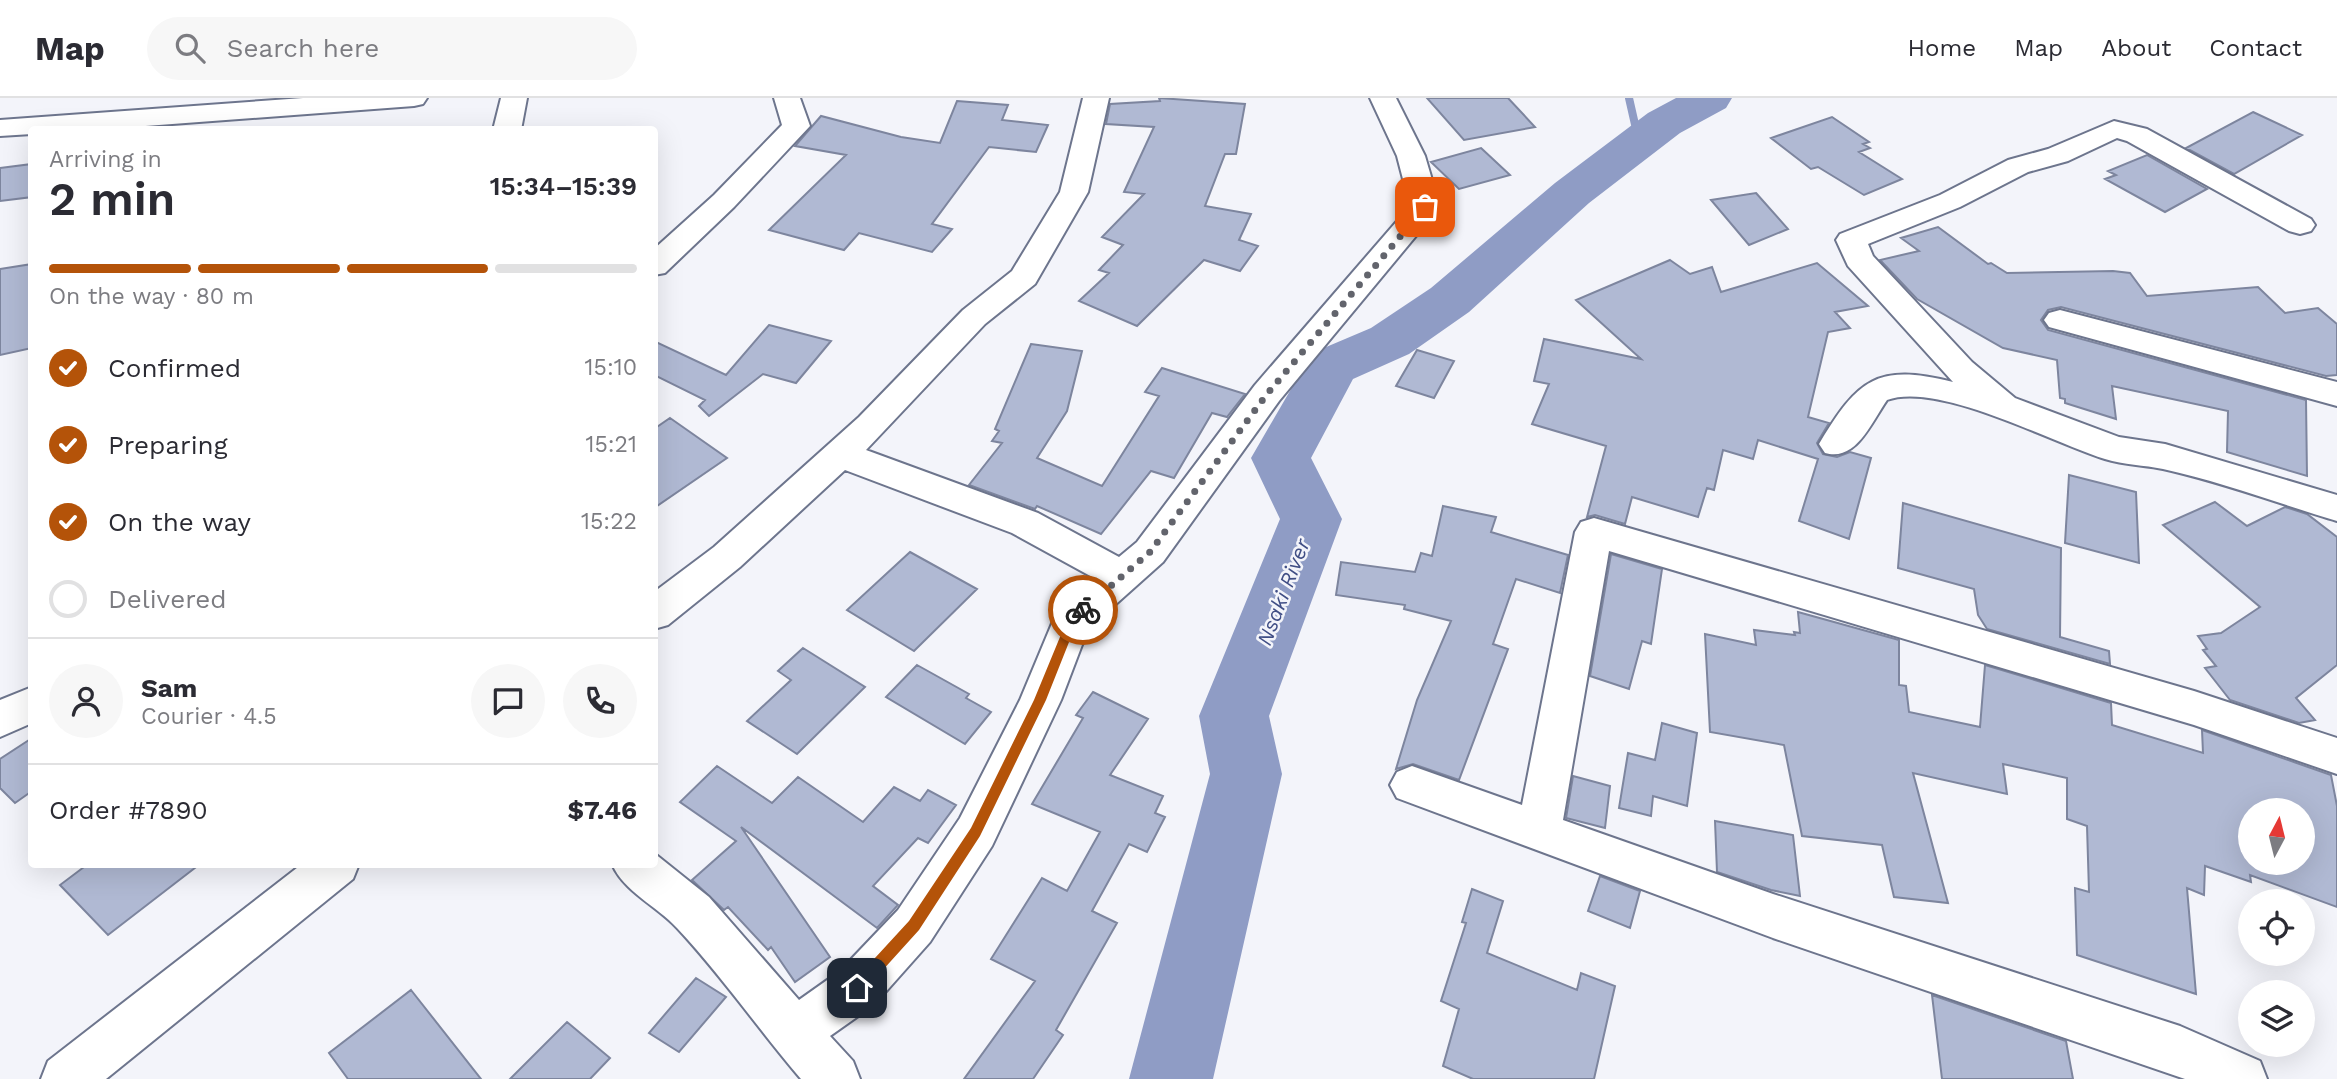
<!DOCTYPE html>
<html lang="en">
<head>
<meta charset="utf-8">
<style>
	body { margin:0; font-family:"Work Sans",sans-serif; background:#f7f7f7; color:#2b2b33; height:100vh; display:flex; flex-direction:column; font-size:26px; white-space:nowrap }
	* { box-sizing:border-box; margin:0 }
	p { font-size:23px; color:#7c7c81 }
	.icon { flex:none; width:38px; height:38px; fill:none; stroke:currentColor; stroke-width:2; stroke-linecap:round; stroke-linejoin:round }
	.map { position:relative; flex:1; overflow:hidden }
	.side { position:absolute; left:28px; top:28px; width:630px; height:742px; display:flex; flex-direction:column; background:#fff; border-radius:7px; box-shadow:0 7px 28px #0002 }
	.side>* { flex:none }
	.needle { width:46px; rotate:7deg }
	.tools { position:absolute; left:2238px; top:700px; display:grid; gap:14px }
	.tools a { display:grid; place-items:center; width:77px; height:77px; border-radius:50%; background:#fff; box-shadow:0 7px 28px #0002; font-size:35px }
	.pin { position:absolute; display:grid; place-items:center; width:60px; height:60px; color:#fff; margin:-30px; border-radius:14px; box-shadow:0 4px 10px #0006 }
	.courier { position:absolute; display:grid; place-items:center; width:70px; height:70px; margin:-35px; border:5px solid #b45309; border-radius:50%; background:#fff; color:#222; box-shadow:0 2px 9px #0007 }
	.headline em { font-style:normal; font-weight:600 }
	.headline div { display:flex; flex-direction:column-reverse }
	.headline { display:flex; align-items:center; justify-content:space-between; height:119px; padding:0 21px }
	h1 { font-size:46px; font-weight:600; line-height:52px }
	.bar { display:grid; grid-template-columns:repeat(4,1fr); gap:10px 7px; align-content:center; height:84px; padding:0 21px }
	.bar i { height:9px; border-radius:5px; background:#e1e1e2 }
	.bar .selected { background:#b45309 }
	.bar p { grid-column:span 4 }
	.line { display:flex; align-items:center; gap:18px; padding:0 21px; border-top:2px solid #e1e1e2 }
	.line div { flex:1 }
	.round { display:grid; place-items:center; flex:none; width:74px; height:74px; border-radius:37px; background:#f7f7f7 }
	ol { padding:0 21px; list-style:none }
	li { display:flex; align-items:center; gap:21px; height:77px }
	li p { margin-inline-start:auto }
	li .icon { padding:7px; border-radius:50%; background:#b45309; color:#fff; stroke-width:4 }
	li:last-child { color:#7c7c81 }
	li i { width:38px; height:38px; border:4px solid #e1e1e2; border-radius:50% }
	header { display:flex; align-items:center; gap:42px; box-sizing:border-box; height:98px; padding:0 35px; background:#fff; border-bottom:2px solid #e1e1e2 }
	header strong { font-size:33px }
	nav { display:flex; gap:38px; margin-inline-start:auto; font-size:24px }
	.search { width:490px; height:63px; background:#f7f7f7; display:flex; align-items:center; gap:18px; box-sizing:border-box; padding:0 24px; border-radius:38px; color:#7c7c81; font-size:26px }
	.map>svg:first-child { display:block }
</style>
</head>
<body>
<header>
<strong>Map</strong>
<div class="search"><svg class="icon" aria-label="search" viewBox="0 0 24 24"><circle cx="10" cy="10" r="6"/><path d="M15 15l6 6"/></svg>Search here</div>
<nav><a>Home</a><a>Map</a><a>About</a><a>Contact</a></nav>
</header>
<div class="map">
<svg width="2337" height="981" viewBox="0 0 2337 981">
	<rect width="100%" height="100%" fill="#f3f4fa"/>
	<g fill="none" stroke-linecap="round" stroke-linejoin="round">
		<path stroke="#8f9cc5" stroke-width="8" d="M 1629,0 L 1639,44"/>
		<path fill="#8f9cc5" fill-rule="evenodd" d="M 1676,0 L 1732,0 L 1726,10 L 1680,35 L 1589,105 L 1469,214 L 1409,256 L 1353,281 L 1311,360 L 1342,421 L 1269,618 L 1282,676 L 1213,981 L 1129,981 L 1210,676 L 1199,618 L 1280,421 L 1251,360 L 1312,255 L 1371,230 L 1431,190 L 1555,85 L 1648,15 Z"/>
	</g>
	<path fill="#b0b9d3" stroke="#7d859e" stroke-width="2" fill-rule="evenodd" d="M 1159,0 L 1245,6 L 1236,56 L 1225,56 L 1205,108 L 1251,116 L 1239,142 L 1258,148 L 1240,173 L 1204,162 L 1137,228 L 1079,203 L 1109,175 L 1099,172 L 1123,147 L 1102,139 L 1144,96 L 1124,94 L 1154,29 L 1106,26 L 1110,6 L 1160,3 Z
		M 1427,0 L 1508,0 L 1535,29 L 1464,42 Z
		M 957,3 L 1008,7 L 1002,22 L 1048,27 L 1036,54 L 989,49 L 932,126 L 952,131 L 932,154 L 859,135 L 844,152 L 769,132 L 846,57 L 795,48 L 821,18 L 901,39 L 940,45 Z
		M 2253,14 L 2302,37 L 2234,76 L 2186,50 Z
		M 1832,19 L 1869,44 L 1863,46 L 1870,50 L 1859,54 L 1902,81 L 1864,97 L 1818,69 L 1811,71 L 1771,40 Z
		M 1481,50 L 1510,77 L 1459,91 L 1431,64 Z
		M 2147,57 L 2207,91 L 2165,114 L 2105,81 L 2116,77 L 2108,73 Z
		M 32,66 L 32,99 L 0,103 L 0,70 Z
		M 1756,95 L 1788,131 L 1749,147 L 1711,102 Z
		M 1938,129 L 1988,166 L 1991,165 L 2007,175 L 2113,173 L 2130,175 L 2147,198 L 2258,189 L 2285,215 L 2318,210 L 2337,226 L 2337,277 L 2326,278 L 2061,209 L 2048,212 L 2041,222 L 2048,232 L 2306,302 L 2307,378 L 2227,354 L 2228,313 L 2112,288 L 2116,321 L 2065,305 L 2065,301 L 2060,300 L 2057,262 L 2003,250 L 1917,201 L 1880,162 L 1919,153 L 1901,140 Z
		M 1670,162 L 1690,176 L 1712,169 L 1721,194 L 1817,165 L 1868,208 L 1835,214 L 1850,230 L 1828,234 L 1808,319 L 1829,325 L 1817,345 L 1823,356 L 1837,359 L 1850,354 L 1871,360 L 1849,441 L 1799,423 L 1818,361 L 1758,342 L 1753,361 L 1723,352 L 1714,392 L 1707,390 L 1698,419 L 1632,399 L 1625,426 L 1595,417 L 1587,419 L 1606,348 L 1532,326 L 1549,286 L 1534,283 L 1544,241 L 1641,261 L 1576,202 Z
		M 32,166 L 32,250 L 0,257 L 0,171 Z
		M 769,227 L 831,243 L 796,285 L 763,276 L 709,318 L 699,308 L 705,302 L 654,277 L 654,243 L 726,277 Z
		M 1031,246 L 1082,253 L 1067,313 L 1037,360 L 1102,388 L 1159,298 L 1145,294 L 1162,270 L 1245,296 L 1227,319 L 1212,315 L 1174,380 L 1151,373 L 1101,436 L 1037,408 L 1035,411 L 969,387 L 1002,345 L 992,343 L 999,333 L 995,331 Z
		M 1417,252 L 1454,263 L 1434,300 L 1396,288 Z
		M 670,320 L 727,360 L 654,410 L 654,331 Z
		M 2069,377 L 2136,394 L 2139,465 L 2065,445 Z
		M 2215,404 L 2247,428 L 2285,409 L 2307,416 L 2337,439 L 2337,567 L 2296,600 L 2315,622 L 2299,625 L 2230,602 L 2205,570 L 2216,568 L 2203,552 L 2207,551 L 2198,538 L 2221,535 L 2260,509 L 2163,427 Z
		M 1903,405 L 2061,450 L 2060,539 L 2109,553 L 2110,566 L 1987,531 L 1978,517 L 1974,491 L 1898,470 Z
		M 1443,408 L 1496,419 L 1491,434 L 1568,457 L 1560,495 L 1516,481 L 1493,546 L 1508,551 L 1459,682 L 1413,666 L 1396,671 L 1417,602 L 1451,523 L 1404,511 L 1405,507 L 1336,497 L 1341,464 L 1415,474 L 1421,455 L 1432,458 Z
		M 910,454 L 977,491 L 914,553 L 847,512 Z
		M 1611,456 L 1662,471 L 1651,546 L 1642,543 L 1629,591 L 1590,578 Z
		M 1798,514 L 1899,542 L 1899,587 L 1906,588 L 1909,614 L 1980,629 L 1985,567 L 2111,605 L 2112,627 L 2203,655 L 2202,632 L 2331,677 L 2337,708 L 2337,809 L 2250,777 L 2251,784 L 2205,768 L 2204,797 L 2187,790 L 2196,896 L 2077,857 L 2075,790 L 2089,794 L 2087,728 L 2067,721 L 2067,680 L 2003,666 L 2007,696 L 1913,675 L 1948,805 L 1894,799 L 1882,747 L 1802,738 L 1784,647 L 1710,634 L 1705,536 L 1756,547 L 1754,532 L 1795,537 L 1794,534 L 1800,535 ZM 2250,712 L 2303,712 L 2303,765 L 2250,765 Z
		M 803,550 L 865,589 L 797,656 L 747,623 L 791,582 L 778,573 Z
		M 917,567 L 969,596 L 966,600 L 991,614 L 965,646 L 886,599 Z
		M 1093,594 L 1148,621 L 1110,677 L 1163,698 L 1155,715 L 1165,719 L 1147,754 L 1129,746 L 1092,813 L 1117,825 L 1056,932 L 1063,937 L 1033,981 L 964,981 L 1035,883 L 991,861 L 1042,780 L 1067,793 L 1100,734 L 1032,706 L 1083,620 L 1076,617 Z
		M 1662,625 L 1697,635 L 1687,708 L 1653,698 L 1651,718 L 1619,710 L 1628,655 L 1655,662 Z
		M 32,640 L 32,693 L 15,705 L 0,690 L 0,661 Z
		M 717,668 L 772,705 L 798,679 L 863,724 L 894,689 L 920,703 L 928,692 L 956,707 L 928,745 L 918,740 L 873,788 L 898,807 L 877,830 L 741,729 L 830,859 L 795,884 L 771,849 L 768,852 L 728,809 L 724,812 L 692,782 L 736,743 L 680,704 Z
		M 1573,678 L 1610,688 L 1605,730 L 1566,720 Z
		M 1715,723 L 1793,737 L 1800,798 L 1771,792 L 1717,774 Z
		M 88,766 L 200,766 L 108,837 L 60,787 Z
		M 1600,778 L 1640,793 L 1630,830 L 1588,813 Z
		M 1472,791 L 1503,803 L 1487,855 L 1577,892 L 1581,875 L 1615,888 L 1594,981 L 1473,981 L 1443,968 L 1459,911 L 1441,903 L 1466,825 L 1462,824 Z
		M 696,880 L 726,899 L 679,954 L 649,935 Z
		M 411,892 L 481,981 L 348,981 L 329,955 Z
		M 1932,897 L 2066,943 L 2073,981 L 1942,981 Z
		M 567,924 L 610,960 L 590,981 L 510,981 Z"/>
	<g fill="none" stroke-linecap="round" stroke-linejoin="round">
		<g stroke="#6d758d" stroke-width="4">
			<path id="street" d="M 303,0 L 427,0 L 423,6 L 414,8 L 92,32 L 32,32 L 32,36 L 0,38 L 0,22 Z
				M 501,0 L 527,0 L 521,32 L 493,32 Z
				M 774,0 L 800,0 L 810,28 L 734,109 L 665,175 L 654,177 L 654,151 L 714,97 L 782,27 Z
				M 1083,0 L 1109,0 L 1088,94 L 1035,186 L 985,226 L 866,352 L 1038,415 L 1119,459 L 1137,444 L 1255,287 L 1410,108 L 1397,58 L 1370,0 L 1396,0 L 1425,58 L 1440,109 L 1279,303 L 1163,464 L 1088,531 L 1061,602 L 992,748 L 930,844 L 874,907 L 830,938 L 853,963 L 860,981 L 801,981 C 759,932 722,878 677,830 C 657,808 624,794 612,766 L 654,766 L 654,755 L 709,799 L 799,902 L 840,873 L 898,812 L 960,720 L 1020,602 L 1058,511 L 1094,480 L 1012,435 L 845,372 L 740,469 L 668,527 L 654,531 L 654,494 L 714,449 L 859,319 L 963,212 L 1012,173 L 1060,94 Z
				M 2114,23 L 2147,31 L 2311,121 L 2315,127 L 2311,133 L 2300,136 L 2289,133 L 2127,43 L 2117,40 L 2068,63 L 2028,74 L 1960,109 L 1868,146 L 1873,158 L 1972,264 L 2015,300 L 2119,339 L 2165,346 L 2337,397 L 2337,423 C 2280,406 2222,384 2163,371 C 2144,367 2124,367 2105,361 C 2053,345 1938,283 1887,302 C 1871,325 1856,364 1825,355 L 1819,346 C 1858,281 1877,265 1953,284 L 1848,168 L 1836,142 L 1840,136 L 1940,97 L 2008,62 L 2048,51 Z
				M 2060,212 L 2337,284 L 2337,308 L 2049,229 L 2044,222 L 2049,215 Z
				M 1594,420 L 2194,593 L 2337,640 L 2337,676 L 2194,627 L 1609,453 L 1563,722 L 1773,796 L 2180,928 L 2260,963 L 2267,981 L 2185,981 L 1773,840 L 1397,700 L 1390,687 L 1397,674 L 1412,668 L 1522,707 L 1575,434 L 1581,424 Z
				M 32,589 L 32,625 L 0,639 L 0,602 Z
				M 302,766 L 359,766 L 353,781 L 106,981 L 41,981 L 48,963 Z"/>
		</g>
		<use href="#street" fill="#fff" fill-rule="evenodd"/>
	</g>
	<path fill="#b45309" d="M 1083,508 L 1089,512 L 1077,524 L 1046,602 L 980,738 L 919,832 L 862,895 L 852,895 L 852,885 L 909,823 L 971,730 L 1034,602 L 1067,522 Z"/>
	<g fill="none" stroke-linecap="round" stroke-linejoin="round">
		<path stroke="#62646c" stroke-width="7" stroke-dasharray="0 12.6" d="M 1083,512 L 1150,454 L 1267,296 L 1425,109"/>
	</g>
	<g text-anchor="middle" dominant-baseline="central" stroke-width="5" stroke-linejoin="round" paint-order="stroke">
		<g font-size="21" font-style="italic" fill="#404e85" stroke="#f3f4fa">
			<text transform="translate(1283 494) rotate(-69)">Nsaki River</text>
		</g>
	</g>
</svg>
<div class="tools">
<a><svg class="needle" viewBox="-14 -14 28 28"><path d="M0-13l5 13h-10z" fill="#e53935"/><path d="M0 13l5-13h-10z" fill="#7c7c81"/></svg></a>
<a><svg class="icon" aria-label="locate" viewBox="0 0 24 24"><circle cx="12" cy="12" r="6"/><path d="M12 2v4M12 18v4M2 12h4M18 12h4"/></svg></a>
<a><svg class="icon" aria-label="layers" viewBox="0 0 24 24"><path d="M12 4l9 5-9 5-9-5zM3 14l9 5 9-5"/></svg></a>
</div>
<div class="pin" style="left:1425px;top:109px;background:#ea580c"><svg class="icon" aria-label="bag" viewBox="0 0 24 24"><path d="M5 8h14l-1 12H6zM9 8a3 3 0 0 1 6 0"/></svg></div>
<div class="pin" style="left:857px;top:890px;background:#1f2937"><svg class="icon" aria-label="home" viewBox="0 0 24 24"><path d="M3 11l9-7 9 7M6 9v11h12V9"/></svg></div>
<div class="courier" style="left:1083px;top:512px"><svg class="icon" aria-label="bike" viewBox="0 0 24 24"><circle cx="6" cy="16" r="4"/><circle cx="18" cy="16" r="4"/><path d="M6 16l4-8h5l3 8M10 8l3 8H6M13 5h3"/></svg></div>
<section class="side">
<div class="headline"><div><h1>2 min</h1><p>Arriving in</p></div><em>15:34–15:39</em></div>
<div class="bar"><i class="selected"></i><i class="selected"></i><i class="selected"></i><i></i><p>On the way · 80 m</p></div>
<ol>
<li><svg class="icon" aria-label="check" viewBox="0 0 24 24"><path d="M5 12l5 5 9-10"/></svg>Confirmed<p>15:10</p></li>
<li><svg class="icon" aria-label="check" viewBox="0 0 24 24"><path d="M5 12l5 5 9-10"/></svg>Preparing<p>15:21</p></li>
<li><svg class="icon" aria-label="check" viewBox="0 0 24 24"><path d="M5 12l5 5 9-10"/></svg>On the way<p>15:22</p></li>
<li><i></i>Delivered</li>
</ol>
<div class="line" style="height:126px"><a class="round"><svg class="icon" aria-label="person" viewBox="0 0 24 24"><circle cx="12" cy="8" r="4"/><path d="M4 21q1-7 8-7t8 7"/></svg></a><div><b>Sam</b><p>Courier · 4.5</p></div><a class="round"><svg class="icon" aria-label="chat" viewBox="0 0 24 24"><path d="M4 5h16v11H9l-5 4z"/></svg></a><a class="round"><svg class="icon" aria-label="phone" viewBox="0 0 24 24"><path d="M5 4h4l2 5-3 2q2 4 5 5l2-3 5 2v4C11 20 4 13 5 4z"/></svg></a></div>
<div class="line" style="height:91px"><div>Order #7890</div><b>$7.46</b></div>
</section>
</div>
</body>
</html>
